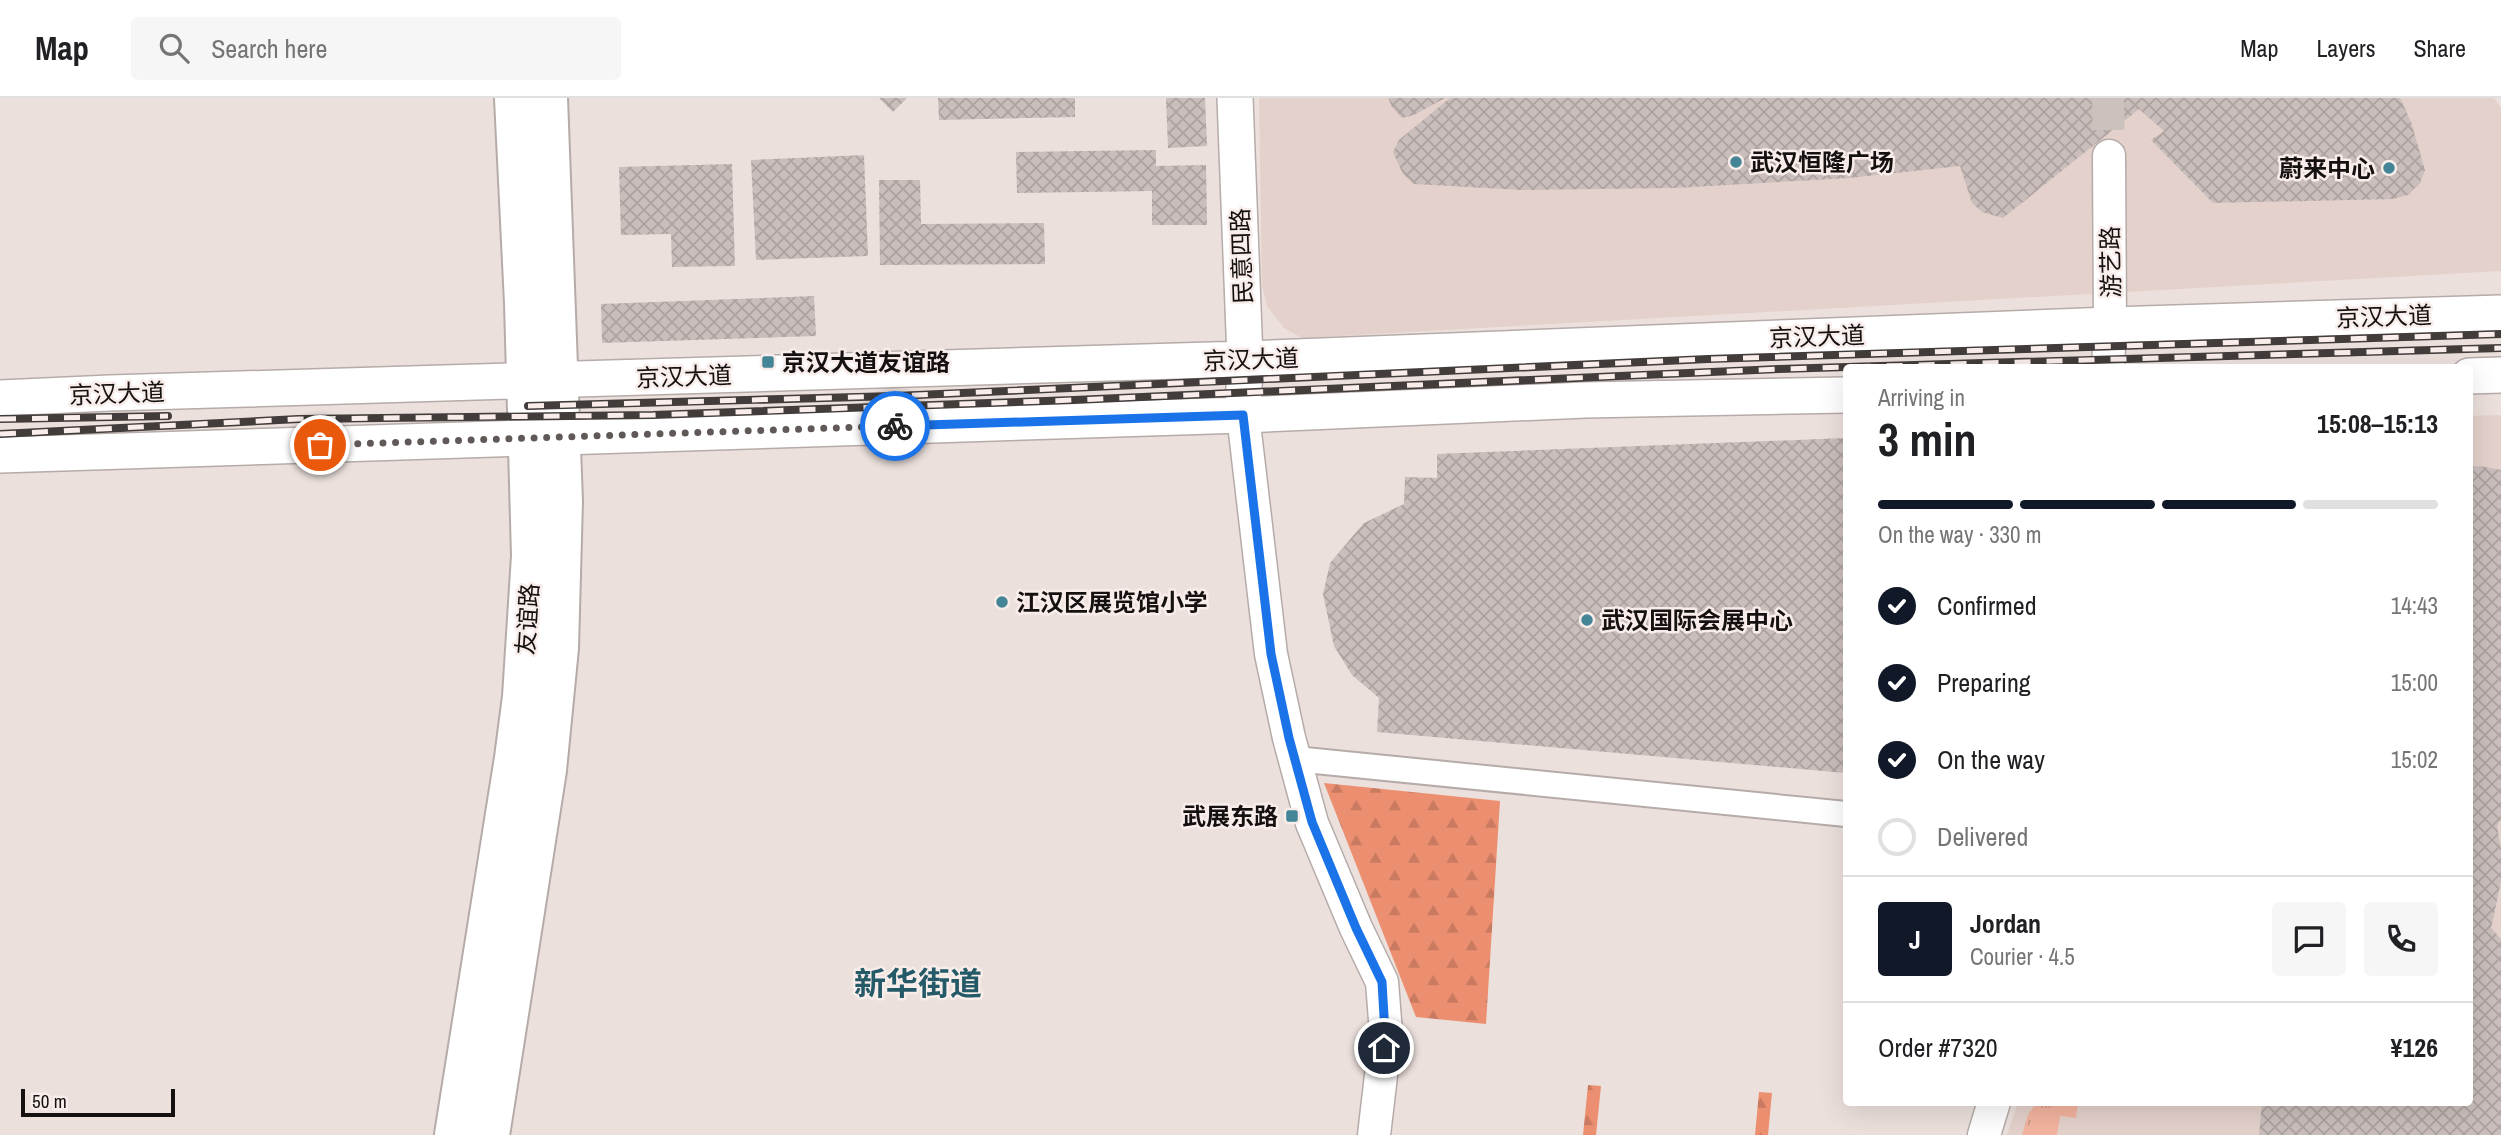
<!DOCTYPE html>
<html lang="en">
<head>
<meta charset="utf-8">
<style>
	body { margin:0; font-family:"Archivo Narrow","Noto Sans SC",sans-serif; background:#f6f6f6; color:#202124; height:100vh; display:flex; flex-direction:column; font-size:26px; white-space:nowrap }
	* { box-sizing:border-box; margin:0 }
	p { font-size:23px; color:#757577 }
	.icon { flex:none; width:38px; height:38px; fill:none; stroke:currentColor; stroke-width:2; stroke-linecap:round; stroke-linejoin:round }
	.map { position:relative; flex:1; overflow:hidden }
	.sheet { position:absolute; left:1843px; top:266px; width:630px; height:742px; display:flex; flex-direction:column; background:#fff; border-radius:7px; box-shadow:0 7px 28px #0002 }
	.sheet>* { flex:none }
	.scale { position:absolute; left:21px; bottom:18px; width:154px; box-sizing:border-box; padding-left:7px; border:4px solid #151110; border-top:0; font-size:19px; line-height:24px; white-space:nowrap; color:#151110; -webkit-text-stroke:5px #f8edea; paint-order:stroke }
	.pin { position:absolute; display:grid; place-items:center; width:60px; height:60px; color:#fff; margin:-30px; border:4px solid #fff; border-radius:50%; box-shadow:0 2px 7px #0007 }
	.courier { position:absolute; display:grid; place-items:center; width:70px; height:70px; margin:-35px; border:5px solid #1a73e8; border-radius:50%; background:#fff; color:#222; box-shadow:0 2px 9px #0007 }
	.summary em { font-style:normal; font-weight:700 }
	.summary div { display:flex; flex-direction:column-reverse }
	.summary { display:flex; align-items:center; justify-content:space-between; height:119px; padding:0 35px }
	h1 { font-size:46px; font-weight:700; line-height:52px }
	.bar { display:grid; grid-template-columns:repeat(4,1fr); gap:10px 7px; align-content:center; height:84px; padding:0 35px }
	.bar i { height:9px; border-radius:5px; background:#e0e0e0 }
	.bar .selected { background:#111827 }
	.bar p { grid-column:span 4 }
	.line { display:flex; align-items:center; gap:18px; padding:0 35px; border-top:2px solid #e0e0e0 }
	.line div { flex:1 }
	.round { display:grid; place-items:center; flex:none; width:74px; height:74px; border-radius:7px; background:#f6f6f6 }
	ol { padding:0 35px; list-style:none }
	li { display:flex; align-items:center; gap:21px; height:77px }
	li p { margin-inline-start:auto }
	li .icon { padding:7px; border-radius:50%; background:#111827; color:#fff; stroke-width:4 }
	li:last-child { color:#757577 }
	li i { width:38px; height:38px; border:4px solid #e0e0e0; border-radius:50% }
	header { display:flex; align-items:center; gap:42px; box-sizing:border-box; height:98px; padding:0 35px; background:#fff; border-bottom:2px solid #e0e0e0 }
	header strong { font-size:33px }
	nav { display:flex; gap:38px; margin-inline-start:auto; font-size:24px }
	.search { width:490px; height:63px; background:#f6f6f6; display:flex; align-items:center; gap:18px; box-sizing:border-box; padding:0 24px; border-radius:7px; color:#757577; font-size:26px }
	.map>svg:first-child { display:block }
</style>
</head>
<body>
<header>
<strong>Map</strong>
<div class="search"><svg class="icon" aria-label="search" viewBox="0 0 24 24"><circle cx="10" cy="10" r="6"/><path d="M15 15l6 6"/></svg>Search here</div>
<nav><a>Map</a><a>Layers</a><a>Share</a></nav>
</header>
<div class="map">
<svg width="2501" height="1037" viewBox="0 0 2501 1037">
	<defs>
		<pattern id="grass-tufts" width="24" height="20" patternUnits="userSpaceOnUse" patternTransform="scale(1.75)"><rect width="24" height="20" fill="#f3b49f"/><path d="M3 7l-1-3M5 7V3M7 7l1-3M15 17l-1-3M17 17v-4M19 17l1-3" fill="none" stroke="#cf9a88"/></pattern>
		<pattern id="forest-firs" width="22" height="20" patternUnits="userSpaceOnUse" patternTransform="scale(1.75)"><rect width="22" height="20" fill="#ec8f70"/><path d="M5 1l3.5 6h-7zM16 11l3.5 6h-7z" fill="#ca7a60"/></pattern>
		<pattern id="building-cross-hatch" width="8" height="8" patternUnits="userSpaceOnUse" patternTransform="scale(1.75)"><rect width="8" height="8" fill="#c9bebb"/><path d="M0 0l8 8M0 8l8-8" fill="none" stroke="#aca2a0"/></pattern>
	</defs>
	<rect width="100%" height="100%" fill="#ebe0dc"/>
	<path fill="#e4d1cb" d="M 1259,0 L 2494,0 L 2501,10 L 2501,173 L 1302,240 L 1284,230 L 1267,208 L 1262,188 Z
		M 2501,317 L 2501,1037 L 2007,1037 L 2018,1005 L 2469,1004 L 2469,318 Z"/>
	<path fill="url(#grass-tufts)" d="M 2036,1005 L 2078,1005 L 2076,1020 L 2060,1018 L 2057,1037 L 2022,1037 L 2028,1017 Z"/>
	<path fill="url(#forest-firs)" d="M 1324,685 L 1500,703 L 1486,926 L 1416,919 Z
		M 1588,987 L 1601,988 L 1596,1037 L 1583,1037 Z
		M 1759,994 L 1772,995 L 1768,1037 L 1755,1037 Z"/>
	<path fill="url(#building-cross-hatch)" d="M 879,0 L 907,0 L 893,14 Z
		M 938,0 L 1075,0 L 1075,19 L 939,22 Z
		M 1166,0 L 1205,0 L 1207,48 L 1168,50 Z
		M 1388,0 L 1445,0 L 1414,17 L 1402,20 L 1392,9 Z
		M 1450,0 L 2400,0 L 2411,24 L 2425,72 L 2420,85 L 2408,97 L 2393,101 L 2213,105 L 2151,42 L 2164,33 L 2139,11 L 2003,120 L 1982,114 L 1972,105 L 1960,68 L 1849,80 L 1675,90 L 1522,92 L 1414,86 L 1403,76 L 1393,54 L 1399,42 Z
		M 1156,52 L 1156,68 L 1206,67 L 1207,127 L 1152,127 L 1152,93 L 1017,95 L 1016,54 Z
		M 864,57 L 868,158 L 756,162 L 751,62 Z
		M 732,66 L 735,168 L 672,169 L 671,136 L 621,137 L 619,69 Z
		M 879,82 L 920,82 L 921,126 L 1044,125 L 1045,166 L 880,167 Z
		M 814,198 L 816,238 L 602,245 L 601,206 Z
		M 1846,340 L 1846,675 L 1377,634 L 1379,600 L 1352,577 L 1334,548 L 1323,496 L 1330,465 L 1364,425 L 1404,406 L 1405,379 L 1437,380 L 1437,356 Z
		M 2479,368 L 2501,372 L 2501,721 L 2497,728 L 2501,751 L 2501,784 L 2491,830 L 2501,841 L 2501,1037 L 2259,1037 L 2262,1004 L 2469,1004 L 2469,369 Z"/>
	<g fill="none" stroke-linecap="round" stroke-linejoin="round">
		<path stroke="#cbc1bd" stroke-width="32" stroke-dasharray="32 16" stroke-linecap="butt" d="M 2108,0 L 2109,58"/>
		<g stroke="#b5aba8" stroke-width="28">
			<path id="minor" d="M 1295,661 L 1846,716"/>
		</g>
		<g stroke="#b5aba8" stroke-width="35">
			<path id="tertiary" d="M 2108,270 L 2110,227 L 2109,58
				M 1243,317 L 1271,556 L 1289,640 L 1312,725 L 1356,830 L 1382,884 L 1386,935 L 1374,1037
				M 1984,1037 L 1994,1004"/>
		</g>
		<g stroke="#b5aba8" stroke-width="38">
			<path id="secondary" d="M 1235,0 L 1245,261 L 1243,317
				M 2469,278 L 2501,277
				M 0,300 L 110,295 L 1245,261 L 2110,227 L 2501,215
				M 0,357 L 1243,317 L 1585,302 L 1846,297"/>
		</g>
		<g stroke="#b5aba8" stroke-width="42">
			<path id="primary" d="M 454,1037 L 514,660 L 522,599 L 531,458 L 524,205 L 514,0
				M 490,1037 L 547,672 L 559,550 L 563,403 L 548,0"/>
		</g>
		<use href="#minor" stroke="#fff" stroke-width="24"/>
		<use href="#tertiary" stroke="#fff" stroke-width="32"/>
		<use href="#secondary" stroke="#fff" stroke-width="35"/>
		<use href="#primary" stroke="#fff" stroke-width="38"/>
		<g stroke="#423c3b" stroke-width="8">
			<path id="rail" d="M 528,308 L 895,298 L 1708,261 L 2501,236
				M 0,321 L 168,318
				M 0,336 L 299,321 L 653,317 L 1074,302 L 1779,271 L 2501,250"/>
		</g>
		<use href="#rail" stroke="#f8edea" stroke-width="5" stroke-dasharray="16" stroke-linecap="butt"/>
	</g>
	<g fill="none" stroke-linecap="round" stroke-linejoin="round">
		<path stroke="#605957" stroke-width="7" stroke-dasharray="0 12.6" d="M 320,347 L 895,328"/>
		<path stroke="#1a73e8" stroke-width="9" d="M 895,328 L 1243,317 L 1271,556 L 1289,640 L 1312,724 L 1356,830 L 1382,884 L 1385,935 L 1384,950"/>
	</g>
	<g fill="#438496" stroke="#f8edea" stroke-width="2.5">
		<circle cx="1736" cy="64" r="7"/>
		<circle cx="2389" cy="70" r="7"/>
		<rect x="761" y="257" width="14" height="14" rx="3.5"/>
		<circle cx="1002" cy="504" r="7"/>
		<circle cx="1587" cy="522" r="7"/>
		<rect x="1285" y="711" width="14" height="14" rx="3.5"/>
	</g>
	<g text-anchor="middle" dominant-baseline="central" stroke-width="5" stroke-linejoin="round" paint-order="stroke">
		<g font-size="24" font-weight="bold" fill="#151110" stroke="#f8edea" text-anchor="start">
			<text x="1750" y="64">武汉恒隆广场</text>
			<text x="2375" y="70" text-anchor="end">蔚来中心</text>
			<text x="782" y="264">京汉大道友谊路</text>
			<text x="1016" y="504">江汉区展览馆小学</text>
			<text x="1601" y="522">武汉国际会展中心</text>
			<text x="1278" y="718" text-anchor="end">武展东路</text>
		</g>
		<g font-size="24" fill="#151110" stroke="#f8edea">
			<text transform="translate(1241 158) rotate(-92)">民意四路</text>
			<text transform="translate(2110 164) rotate(-91)">游艺路</text>
			<text transform="translate(2384 218) rotate(-2)">京汉大道</text>
			<text transform="translate(1817 238) rotate(-2)">京汉大道</text>
			<text transform="translate(1251 261) rotate(-2)">京汉大道</text>
			<text transform="translate(684 278) rotate(-2)">京汉大道</text>
			<text transform="translate(117 295) rotate(-2)">京汉大道</text>
			<text transform="translate(527 521) rotate(-86)">友谊路</text>
		</g>
		<g font-size="32" font-weight="bold" fill="#245967" stroke="#f8edea">
			<text x="918" y="885">新华街道</text>
		</g>
	</g>
</svg>
<div class="scale">50 m</div>
<div class="pin" style="left:320px;top:347px;background:#ea580c"><svg class="icon" aria-label="bag" viewBox="0 0 24 24"><path d="M5 8h14l-1 12H6zM9 8a3 3 0 0 1 6 0"/></svg></div>
<div class="pin" style="left:1384px;top:950px;background:#1f2937"><svg class="icon" aria-label="home" viewBox="0 0 24 24"><path d="M3 11l9-7 9 7M6 9v11h12V9"/></svg></div>
<div class="courier" style="left:895px;top:328px"><svg class="icon" aria-label="bike" viewBox="0 0 24 24"><circle cx="6" cy="16" r="4"/><circle cx="18" cy="16" r="4"/><path d="M6 16l4-8h5l3 8M10 8l3 8H6M13 5h3"/></svg></div>
<section class="sheet">
<div class="summary"><div><h1>3 min</h1><p>Arriving in</p></div><em>15:08–15:13</em></div>
<div class="bar"><i class="selected"></i><i class="selected"></i><i class="selected"></i><i></i><p>On the way · 330 m</p></div>
<ol>
<li><svg class="icon" aria-label="check" viewBox="0 0 24 24"><path d="M5 12l5 5 9-10"/></svg>Confirmed<p>14:43</p></li>
<li><svg class="icon" aria-label="check" viewBox="0 0 24 24"><path d="M5 12l5 5 9-10"/></svg>Preparing<p>15:00</p></li>
<li><svg class="icon" aria-label="check" viewBox="0 0 24 24"><path d="M5 12l5 5 9-10"/></svg>On the way<p>15:02</p></li>
<li><i></i>Delivered</li>
</ol>
<div class="line" style="height:126px"><b class="round" style="background:#111827;color:#fff">J</b><div><b>Jordan</b><p>Courier · 4.5</p></div><a class="round"><svg class="icon" aria-label="chat" viewBox="0 0 24 24"><path d="M4 5h16v11H9l-5 4z"/></svg></a><a class="round"><svg class="icon" aria-label="phone" viewBox="0 0 24 24"><path d="M5 4h4l2 5-3 2q2 4 5 5l2-3 5 2v4C11 20 4 13 5 4z"/></svg></a></div>
<div class="line" style="height:91px"><div>Order #7320</div><b>¥126</b></div>
</section>
</div>
</body>
</html>
